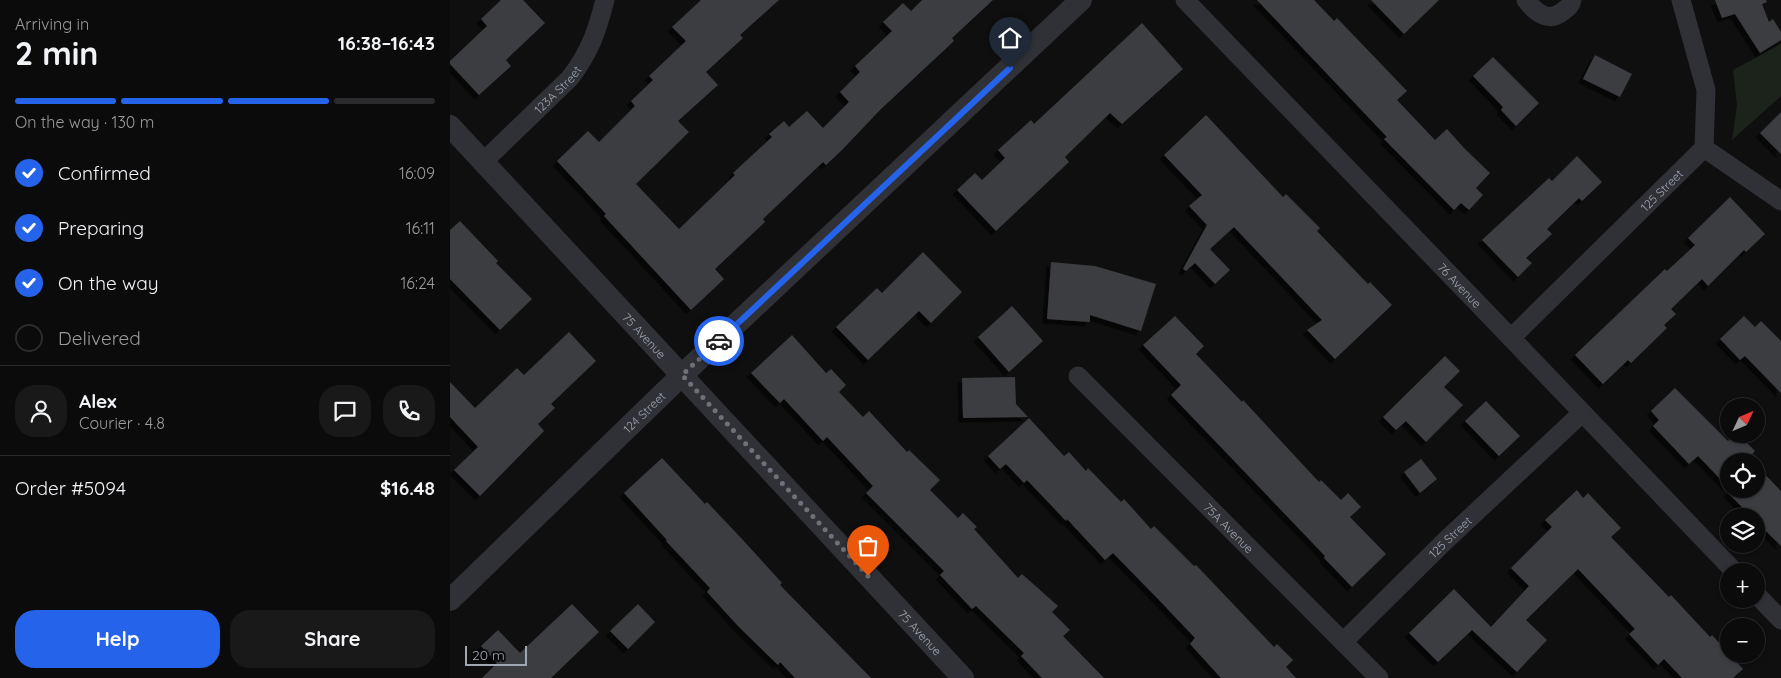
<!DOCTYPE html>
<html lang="en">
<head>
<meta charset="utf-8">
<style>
	body { margin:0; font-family:Quicksand,sans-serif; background:#19191a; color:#f1f3f6; height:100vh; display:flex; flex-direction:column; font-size:19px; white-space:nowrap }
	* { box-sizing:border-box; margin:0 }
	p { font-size:16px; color:#9a9b9d }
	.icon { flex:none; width:28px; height:28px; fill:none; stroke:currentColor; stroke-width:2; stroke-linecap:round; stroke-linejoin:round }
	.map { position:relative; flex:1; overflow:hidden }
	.details { display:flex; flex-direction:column; background:#0b0b0c; width:450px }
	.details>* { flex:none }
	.needle { width:32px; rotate:46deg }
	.tools { position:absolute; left:1270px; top:398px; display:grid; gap:10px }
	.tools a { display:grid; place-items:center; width:45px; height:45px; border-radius:50%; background:#0b0b0c; box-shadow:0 1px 4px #0004,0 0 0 1px #2b2b2d; font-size:25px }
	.scale { position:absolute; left:15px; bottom:12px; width:62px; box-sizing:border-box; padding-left:5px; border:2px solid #9fa7b3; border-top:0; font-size:14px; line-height:18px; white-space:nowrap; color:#9fa7b3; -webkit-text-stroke:4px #0a0a0b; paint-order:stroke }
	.pin { position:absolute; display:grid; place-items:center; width:42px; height:42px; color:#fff; margin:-51px -21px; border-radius:50% 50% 50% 0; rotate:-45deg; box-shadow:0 0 5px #0007 }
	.pin .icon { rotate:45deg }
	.courier { position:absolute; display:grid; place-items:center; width:50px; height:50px; margin:-25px; border:4px solid #2563eb; border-radius:50%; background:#fff; color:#222; box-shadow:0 1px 6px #0007 }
	.summary em { font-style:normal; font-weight:700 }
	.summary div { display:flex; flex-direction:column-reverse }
	.summary { display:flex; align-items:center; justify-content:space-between; height:85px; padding:0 15px }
	h1 { font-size:32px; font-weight:700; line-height:38px }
	.bar { display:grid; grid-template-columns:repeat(4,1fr); gap:8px 5px; align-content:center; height:60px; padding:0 15px }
	.bar i { height:6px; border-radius:4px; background:#2b2b2d }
	.bar .current { background:#2563eb }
	.bar p { grid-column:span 4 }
	.line { display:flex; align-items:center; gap:12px; padding:0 15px; border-top:1px solid #2b2b2d }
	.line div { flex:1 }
	.round { display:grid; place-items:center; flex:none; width:52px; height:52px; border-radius:20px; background:#19191a }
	ol { padding:0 15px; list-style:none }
	li { display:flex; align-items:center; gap:15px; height:55px }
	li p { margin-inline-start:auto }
	li .icon { padding:5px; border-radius:50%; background:#2563eb; color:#fff; stroke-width:4 }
	li:last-child { color:#9a9b9d }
	li i { width:28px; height:28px; border:2px solid #2b2b2d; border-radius:50% }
	.cta { display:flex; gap:10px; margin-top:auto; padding:10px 15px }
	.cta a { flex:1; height:58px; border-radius:20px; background:#2563eb; color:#fff; font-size:20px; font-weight:700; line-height:58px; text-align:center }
	.cta a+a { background:#19191a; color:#f1f3f6 }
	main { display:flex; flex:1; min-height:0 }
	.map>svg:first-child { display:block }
</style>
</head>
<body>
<main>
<section class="details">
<div class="summary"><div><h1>2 min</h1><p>Arriving in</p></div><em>16:38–16:43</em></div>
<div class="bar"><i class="current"></i><i class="current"></i><i class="current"></i><i></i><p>On the way · 130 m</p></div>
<ol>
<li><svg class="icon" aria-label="check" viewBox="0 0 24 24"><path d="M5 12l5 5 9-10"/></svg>Confirmed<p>16:09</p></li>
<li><svg class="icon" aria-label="check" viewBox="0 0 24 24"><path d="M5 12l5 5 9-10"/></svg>Preparing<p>16:11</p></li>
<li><svg class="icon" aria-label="check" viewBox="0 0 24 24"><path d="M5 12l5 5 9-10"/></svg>On the way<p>16:24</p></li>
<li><i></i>Delivered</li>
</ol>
<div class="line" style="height:90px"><a class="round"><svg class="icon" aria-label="person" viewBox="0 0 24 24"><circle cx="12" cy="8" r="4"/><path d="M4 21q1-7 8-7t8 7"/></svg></a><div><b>Alex</b><p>Courier · 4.8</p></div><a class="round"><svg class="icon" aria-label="chat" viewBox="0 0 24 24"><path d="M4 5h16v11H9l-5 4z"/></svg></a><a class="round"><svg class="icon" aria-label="phone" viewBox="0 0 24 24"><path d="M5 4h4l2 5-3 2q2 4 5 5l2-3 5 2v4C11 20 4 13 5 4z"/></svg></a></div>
<div class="line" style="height:65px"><div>Order #5094</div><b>$16.48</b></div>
<div class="cta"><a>Help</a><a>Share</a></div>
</section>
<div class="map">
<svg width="1331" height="678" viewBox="0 0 1331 678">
	<defs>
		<filter id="shadow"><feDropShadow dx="-4.5" dy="4.5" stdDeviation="0" flood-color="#0009"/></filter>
	</defs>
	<rect width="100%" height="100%" fill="#0f0f10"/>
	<path fill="#1b231b" d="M 1331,44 L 1331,96 L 1282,140 L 1287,105 L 1283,70 Z"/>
	<path fill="#3b3d41" filter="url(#shadow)" d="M 51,0 L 73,0 L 95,23 L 56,60 L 61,66 L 29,95 L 0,64 L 0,61 L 37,26 L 31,19 Z
		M 251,0 L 329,0 L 290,35 L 293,38 L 256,72 L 268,85 L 228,121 L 239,132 L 186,184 L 229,229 L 285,175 L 283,173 L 322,137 L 319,134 L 334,121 L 339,127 L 357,111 L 373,128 L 399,102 L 390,92 L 410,72 L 405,66 L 442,31 L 433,22 L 453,3 L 461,11 L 472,0 L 543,0 L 502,38 L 504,41 L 430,110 L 392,150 L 376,165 L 373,162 L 313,219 L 315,222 L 265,269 L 274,279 L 241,310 L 154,216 L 156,214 L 107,161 L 138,131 L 149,142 L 185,106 L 181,101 L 203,80 L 199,76 L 236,41 L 222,27 Z
		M 807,0 L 864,0 L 884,21 L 887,18 L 957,91 L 947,100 L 985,140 L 997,129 L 1014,148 L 1040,173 L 1026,188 L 1033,195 L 1019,210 L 1011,203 L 1004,210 L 934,139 L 937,137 Z
		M 921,0 L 989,0 L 954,34 Z
		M 1265,0 L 1316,0 L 1317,2 L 1312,4 L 1319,22 L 1323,19 L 1331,32 L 1331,40 L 1310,53 L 1285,14 L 1272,18 Z
		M 692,23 L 733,69 L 672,124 L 660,113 L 615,157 L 619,162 L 546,231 L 507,190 L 525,173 L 532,180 L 555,158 L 548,150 L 581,120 L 584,124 Z
		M 1145,55 L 1182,74 L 1170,97 L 1133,79 Z
		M 1043,57 L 1089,103 L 1066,126 L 1051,110 L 1053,107 L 1023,76 Z
		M 1331,112 L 1331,154 L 1310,133 Z
		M 756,115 L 833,197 L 836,194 L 870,228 L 867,231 L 918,284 L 920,282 L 942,305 L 885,359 L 857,330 L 872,320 L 784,227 L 760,249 L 780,270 L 765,284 L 745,263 L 736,271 L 733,269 L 757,225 L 739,206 L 752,195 L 714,155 Z
		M 1127,156 L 1152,182 L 1132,201 L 1129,198 L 1097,229 L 1102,234 L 1076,258 L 1082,263 L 1068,277 L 1032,240 L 1099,178 L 1102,181 Z
		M 1280,197 L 1315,234 L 1296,252 L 1294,250 L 1258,286 L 1252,279 L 1221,309 L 1226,314 L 1214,325 L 1217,328 L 1181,363 L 1178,360 L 1153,384 L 1125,355 L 1215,269 L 1217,271 L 1245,245 L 1238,238 Z
		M 10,221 L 48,261 L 46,263 L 82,299 L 50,330 L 0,279 L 0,230 Z
		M 473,252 L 512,292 L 481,323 L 469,311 L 418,360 L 386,327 L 427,288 L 432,293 Z
		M 601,262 L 645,266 L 706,284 L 691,331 L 640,315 L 640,322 L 597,319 Z
		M 562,306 L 593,341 L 559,372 L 528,337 Z
		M 725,316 L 754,346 L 746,354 L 792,402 L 793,400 L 869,482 L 871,480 L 891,500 L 898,493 L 911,507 L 900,517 L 936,554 L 902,587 L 874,558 L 875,556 L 721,395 L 731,385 L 693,345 Z
		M 1294,316 L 1305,327 L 1311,321 L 1331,341 L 1331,393 L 1295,356 L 1290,360 L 1270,339 Z
		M 119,332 L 146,361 L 101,404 L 105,408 L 88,424 L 94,431 L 30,496 L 4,470 L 28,447 L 0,417 L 0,382 L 25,408 L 67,368 L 74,375 Z
		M 342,335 L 376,373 L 381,369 L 396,385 L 389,392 L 413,417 L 419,411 L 457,452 L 459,450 L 490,480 L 480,490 L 508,518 L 513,513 L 527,527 L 524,529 L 568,578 L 572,574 L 608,606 L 602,612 L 620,630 L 613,636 L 654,678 L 592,678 L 571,656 L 574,653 L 526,606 L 522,609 L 490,575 L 494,571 L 416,493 L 423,486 L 377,437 L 373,441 L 334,399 L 330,403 L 301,373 Z
		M 995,356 L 1010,371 L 994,387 L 1013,405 L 976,442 L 956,421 L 946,430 L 933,417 Z
		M 565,377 L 566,404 L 578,417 L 513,418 L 512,378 Z
		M 1225,388 L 1278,441 L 1286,434 L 1288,434 L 1305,451 L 1299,458 L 1302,461 L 1279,461 L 1279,488 L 1248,456 L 1239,464 L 1203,426 L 1209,420 L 1201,411 Z
		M 1036,401 L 1070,436 L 1049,456 L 1015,421 Z
		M 579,418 L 614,456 L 619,452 L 636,471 L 638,468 L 671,502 L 674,499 L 701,529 L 704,526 L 744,566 L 746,565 L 824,647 L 827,644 L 843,660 L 836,667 L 846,678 L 771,678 L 740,644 L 745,638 L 709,600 L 663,553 L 655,560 L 617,519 L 616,521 L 577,480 L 574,483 L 556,464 L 550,469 L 538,456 Z
		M 212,458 L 255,504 L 257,502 L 292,539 L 332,583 L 330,585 L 421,678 L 345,678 L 330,662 L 328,665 L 288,626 L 257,592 L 260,588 L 216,541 L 217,540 L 174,493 Z
		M 971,459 L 987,479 L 970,493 L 954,472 Z
		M 1306,465 L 1331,491 L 1331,546 L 1306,521 L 1306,516 L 1299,514 L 1278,493 L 1281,490 L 1279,489 L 1306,489 Z
		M 1127,490 L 1133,498 L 1138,493 L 1171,528 L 1161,537 L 1219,597 L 1221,595 L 1260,637 L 1262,635 L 1293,669 L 1283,678 L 1232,678 L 1214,659 L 1208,665 L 1179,634 L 1185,629 L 1128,569 L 1076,620 L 1097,640 L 1067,672 L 1022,630 L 988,662 L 959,633 L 1004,589 L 1041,627 L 1079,586 L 1061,568 L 1102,527 L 1095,520 Z
		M 122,604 L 149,632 L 101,678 L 32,678 L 47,663 L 31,646 L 48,630 L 70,653 Z
		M 188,604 L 205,622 L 178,649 L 160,631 Z"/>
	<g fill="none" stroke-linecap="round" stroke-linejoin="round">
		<g stroke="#303136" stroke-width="19">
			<path id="s1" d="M 735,0 L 1061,338 L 1284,571"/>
			<path d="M 1076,0 C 1085,12 1098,23 1112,12 C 1117,8 1121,6 1122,0"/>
			<path d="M 1254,148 L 1331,201"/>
			<path id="s2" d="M 33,162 L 120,78 C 140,52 147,31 155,0"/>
			<path id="s3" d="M 1061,338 L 1254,148 L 1256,90 L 1231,0"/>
			<path id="s4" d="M 628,376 L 929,678"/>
			<path d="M 1306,594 L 1331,620"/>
			<path id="s5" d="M 893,642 L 994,542 L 1132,413"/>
		</g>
		<g stroke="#303136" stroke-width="22">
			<path id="s6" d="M 0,126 L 513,678"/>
			<path id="s7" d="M 0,600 L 232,375 L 631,0"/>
		</g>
	</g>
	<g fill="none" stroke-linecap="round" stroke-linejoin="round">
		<path stroke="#6d727a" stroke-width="5" stroke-dasharray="0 9" d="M 269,341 L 232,375 L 418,576"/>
		<path stroke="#2563eb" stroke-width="6" d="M 269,341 L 560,68"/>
	</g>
	<g text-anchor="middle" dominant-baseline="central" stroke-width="4" stroke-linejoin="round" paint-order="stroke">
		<g font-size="12" fill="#9fa7b3" stroke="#0a0a0b">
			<text stroke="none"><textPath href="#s2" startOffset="104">123A Street</textPath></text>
			<text stroke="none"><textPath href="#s3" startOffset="211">125 Street</textPath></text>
			<text stroke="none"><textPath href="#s1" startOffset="396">76 Avenue</textPath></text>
			<text stroke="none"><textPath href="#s6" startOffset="286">75 Avenue</textPath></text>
			<text stroke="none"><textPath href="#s7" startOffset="270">124 Street</textPath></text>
			<text stroke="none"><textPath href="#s4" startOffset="214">75A Avenue</textPath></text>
			<text stroke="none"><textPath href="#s5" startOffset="150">125 Street</textPath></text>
			<text stroke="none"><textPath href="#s6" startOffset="691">75 Avenue</textPath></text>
		</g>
	</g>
</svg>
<div class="tools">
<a><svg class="needle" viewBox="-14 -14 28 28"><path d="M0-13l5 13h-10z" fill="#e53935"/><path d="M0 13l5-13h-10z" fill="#9a9b9d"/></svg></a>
<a><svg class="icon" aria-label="locate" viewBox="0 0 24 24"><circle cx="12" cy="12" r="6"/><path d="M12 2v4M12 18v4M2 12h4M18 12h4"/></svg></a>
<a><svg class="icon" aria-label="layers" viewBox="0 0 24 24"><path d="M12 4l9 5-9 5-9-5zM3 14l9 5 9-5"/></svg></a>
<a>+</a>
<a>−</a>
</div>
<div class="scale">20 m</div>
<div class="pin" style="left:418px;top:576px;background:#ea580c"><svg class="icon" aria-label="bag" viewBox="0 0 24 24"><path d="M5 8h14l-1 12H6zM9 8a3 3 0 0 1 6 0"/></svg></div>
<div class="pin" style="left:560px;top:68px;background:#1f2937"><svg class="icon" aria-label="home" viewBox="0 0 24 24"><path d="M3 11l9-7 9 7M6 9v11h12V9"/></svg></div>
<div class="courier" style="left:269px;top:341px"><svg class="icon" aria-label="car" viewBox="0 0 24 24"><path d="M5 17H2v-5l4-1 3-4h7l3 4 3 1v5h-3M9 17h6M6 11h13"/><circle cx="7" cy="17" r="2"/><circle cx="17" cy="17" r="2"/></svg></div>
</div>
</main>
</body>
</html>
